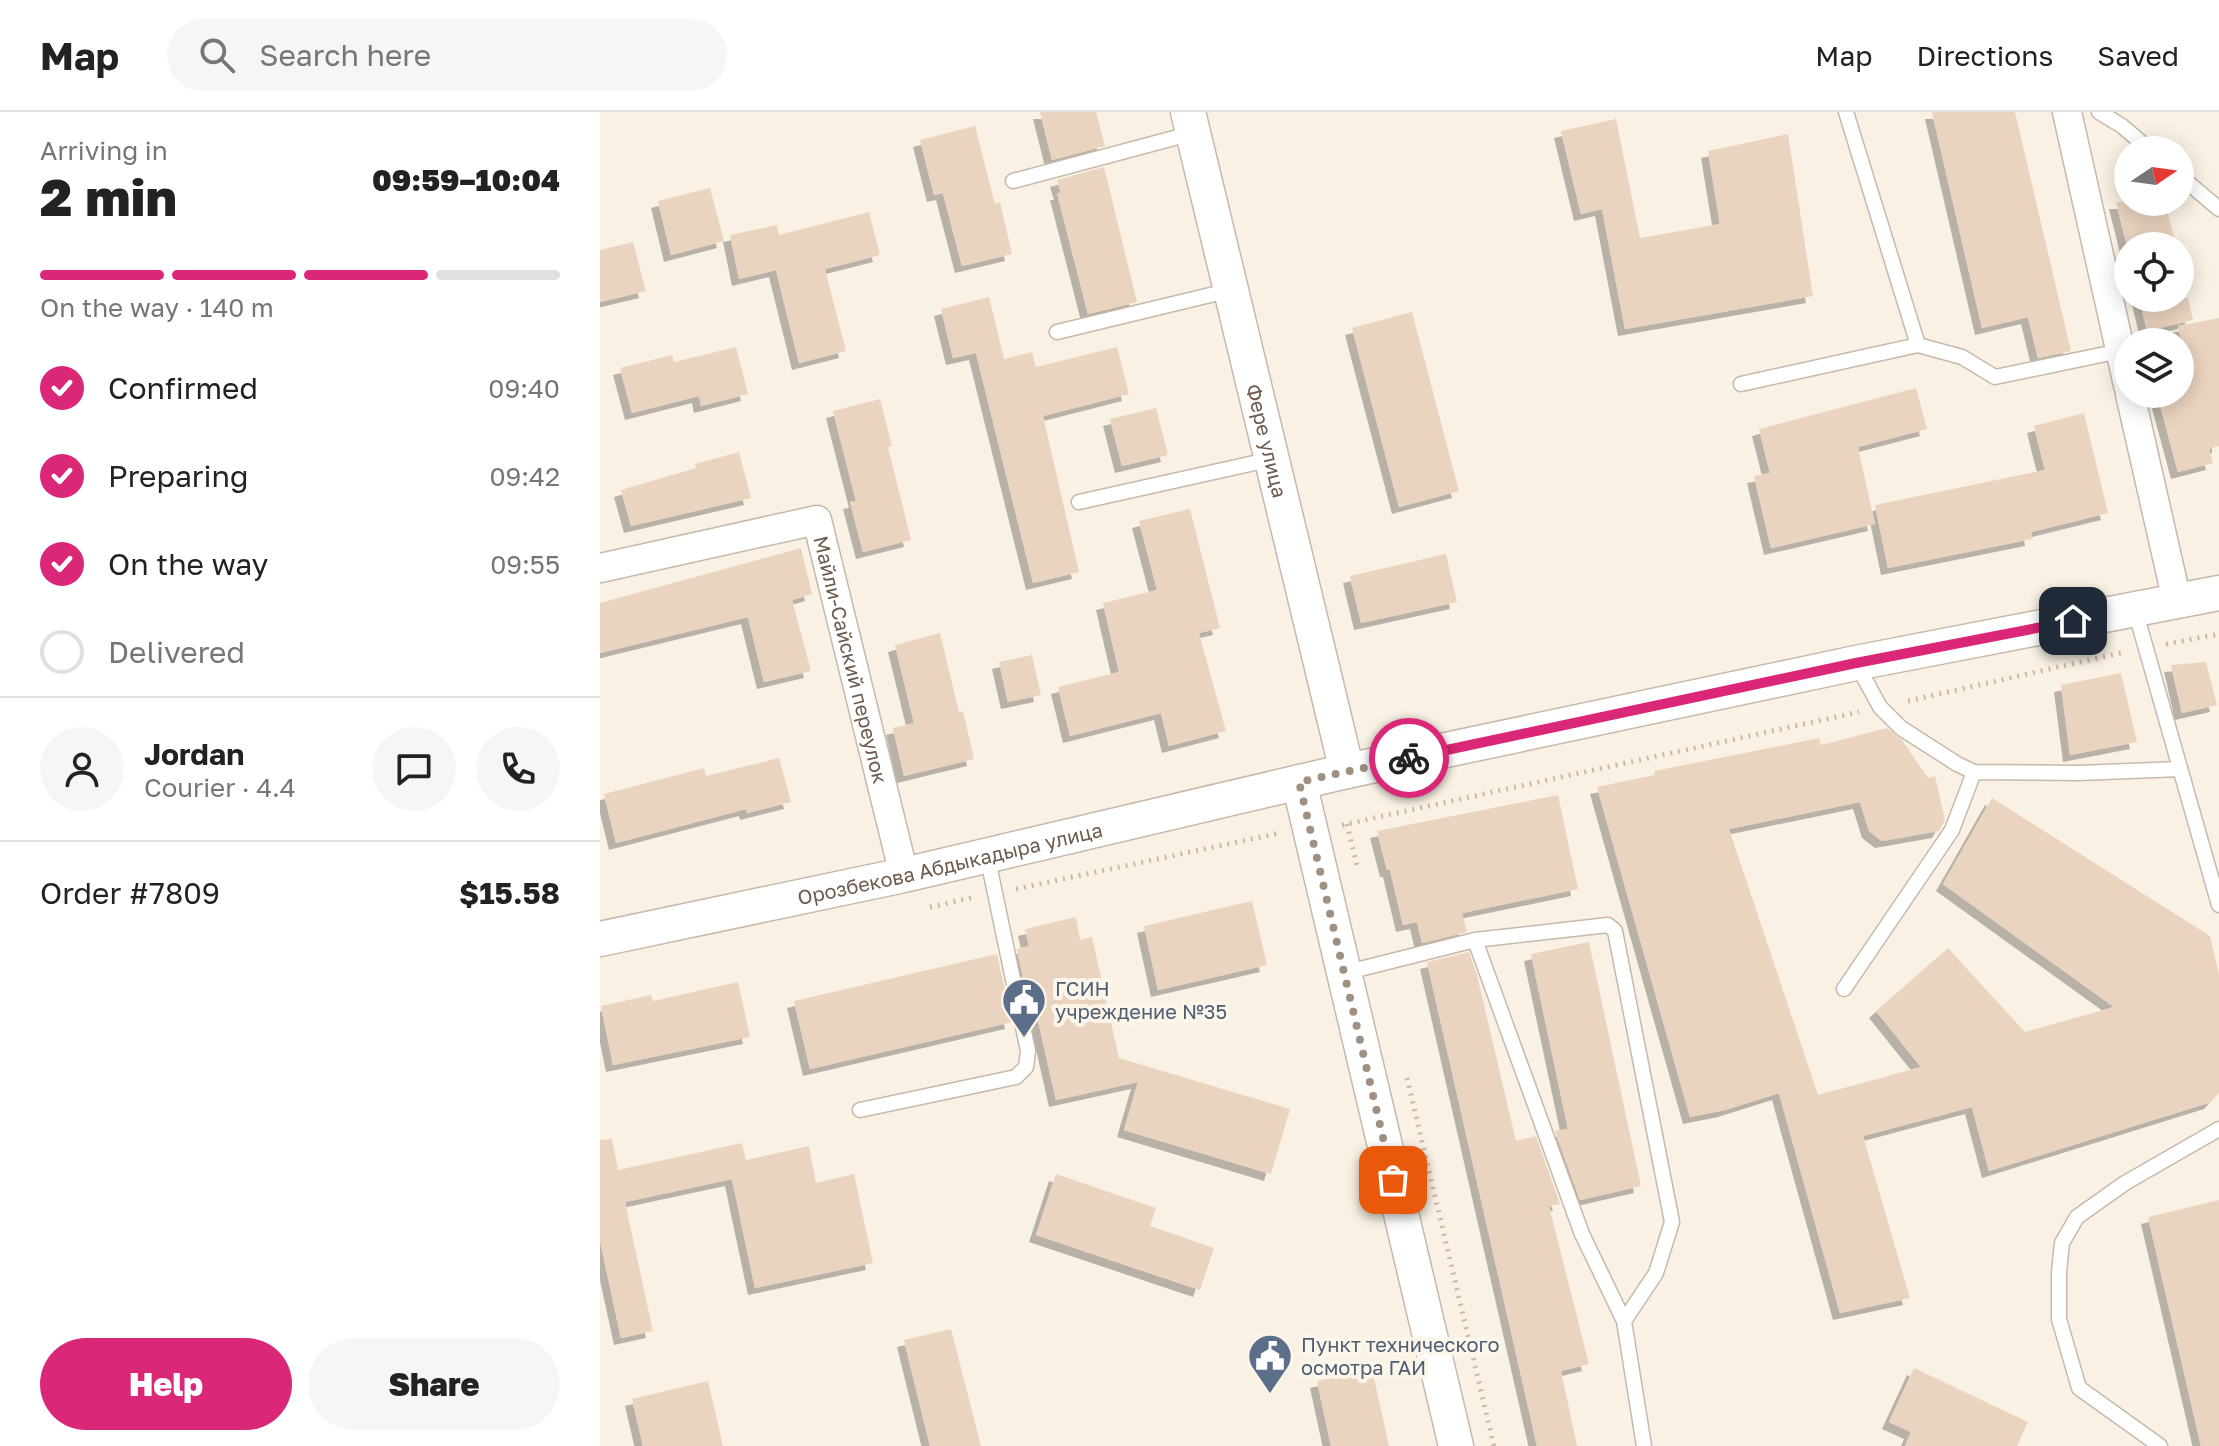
<!DOCTYPE html>
<html lang="en">
<head>
<meta charset="utf-8">
<style>
	body { margin:0; font-family:"Golos Text",sans-serif; background:#f6f6f6; color:#222; height:100vh; display:flex; flex-direction:column; font-size:30px; white-space:nowrap }
	* { box-sizing:border-box; margin:0 }
	p { font-size:26px; color:#767676 }
	.icon { flex:none; width:44px; height:44px; fill:none; stroke:currentColor; stroke-width:2; stroke-linecap:round; stroke-linejoin:round }
	.map { position:relative; flex:1; overflow:hidden }
	.panel { display:flex; flex-direction:column; background:#fff; width:600px }
	.panel>* { flex:none }
	.needle { width:52px; rotate:77deg }
	.buttons { position:absolute; left:1514px; top:24px; display:grid; gap:16px }
	.buttons a { display:grid; place-items:center; width:80px; height:80px; border-radius:50%; background:#fff; box-shadow:0 4px 20px #0003; font-size:40px }
	.pin { position:absolute; display:grid; place-items:center; width:68px; height:68px; color:#fff; margin:-34px; border-radius:16px; box-shadow:0 4px 12px #0006 }
	.courier { position:absolute; display:grid; place-items:center; width:80px; height:80px; margin:-40px; border:6px solid #db2777; border-radius:50%; background:#fff; color:#222; box-shadow:0 2px 10px #0007 }
	.summary em { font-style:normal; font-weight:800 }
	.summary div { display:flex; flex-direction:column-reverse }
	.summary { display:flex; align-items:center; justify-content:space-between; height:136px; padding:0 40px }
	h1 { font-size:52px; font-weight:800; line-height:60px }
	.bar { display:grid; grid-template-columns:repeat(4,1fr); gap:12px 8px; align-content:center; height:96px; padding:0 40px }
	.bar i { height:10px; border-radius:6px; background:#e0e0e0 }
	.bar .active { background:#db2777 }
	.bar p { grid-column:span 4 }
	.line { display:flex; align-items:center; gap:20px; padding:0 40px; border-top:2px solid #e0e0e0 }
	.line div { flex:1 }
	.round { display:grid; place-items:center; flex:none; width:84px; height:84px; border-radius:42px; background:#f6f6f6 }
	ol { padding:0 40px; list-style:none }
	li { display:flex; align-items:center; gap:24px; height:88px }
	li p { margin-inline-start:auto }
	li .icon { padding:8px; border-radius:50%; background:#db2777; color:#fff; stroke-width:4 }
	li:last-child { color:#767676 }
	li i { width:44px; height:44px; border:4px solid #e0e0e0; border-radius:50% }
	.button { display:flex; gap:16px; margin-top:auto; padding:16px 40px }
	.button a { flex:1; height:92px; border-radius:48px; background:#db2777; color:#fff; font-size:32px; font-weight:800; line-height:92px; text-align:center }
	.button a+a { background:#f6f6f6; color:#222 }
	header { display:flex; align-items:center; gap:48px; box-sizing:border-box; height:112px; padding:0 40px; background:#fff; border-bottom:2px solid #e0e0e0 }
	header strong { font-size:38px }
	nav { display:flex; gap:44px; margin-inline-start:auto; font-size:28px }
	.search { width:560px; height:72px; background:#f6f6f6; display:flex; align-items:center; gap:20px; box-sizing:border-box; padding:0 28px; border-radius:44px; color:#767676; font-size:30px }
	main { display:flex; flex:1; min-height:0 }
	.map>svg:first-child { display:block }
</style>
</head>
<body>
<header>
<strong>Map</strong>
<div class="search"><svg class="icon" aria-label="search" viewBox="0 0 24 24"><circle cx="10" cy="10" r="6"/><path d="M15 15l6 6"/></svg>Search here</div>
<nav><a>Map</a><a>Directions</a><a>Saved</a></nav>
</header>
<main>
<section class="panel">
<div class="summary"><div><h1>2 min</h1><p>Arriving in</p></div><em>09:59–10:04</em></div>
<div class="bar"><i class="active"></i><i class="active"></i><i class="active"></i><i></i><p>On the way · 140 m</p></div>
<ol>
<li><svg class="icon" aria-label="check" viewBox="0 0 24 24"><path d="M5 12l5 5 9-10"/></svg>Confirmed<p>09:40</p></li>
<li><svg class="icon" aria-label="check" viewBox="0 0 24 24"><path d="M5 12l5 5 9-10"/></svg>Preparing<p>09:42</p></li>
<li><svg class="icon" aria-label="check" viewBox="0 0 24 24"><path d="M5 12l5 5 9-10"/></svg>On the way<p>09:55</p></li>
<li><i></i>Delivered</li>
</ol>
<div class="line" style="height:144px"><a class="round"><svg class="icon" aria-label="person" viewBox="0 0 24 24"><circle cx="12" cy="8" r="4"/><path d="M4 21q1-7 8-7t8 7"/></svg></a><div><b>Jordan</b><p>Courier · 4.4</p></div><a class="round"><svg class="icon" aria-label="chat" viewBox="0 0 24 24"><path d="M4 5h16v11H9l-5 4z"/></svg></a><a class="round"><svg class="icon" aria-label="phone" viewBox="0 0 24 24"><path d="M5 4h4l2 5-3 2q2 4 5 5l2-3 5 2v4C11 20 4 13 5 4z"/></svg></a></div>
<div class="line" style="height:104px"><div>Order #7809</div><b>$15.58</b></div>
<div class="button"><a>Help</a><a>Share</a></div>
</section>
<div class="map">
<svg width="1619" height="1334" viewBox="0 0 1619 1334">
	<defs>
		<filter id="shadow"><feDropShadow dx="-7" dy="7" stdDeviation="0" flood-color="#0004"/></filter>
	</defs>
	<rect width="100%" height="100%" fill="#f9f2e4"/>
	<path fill="#ebd4bf" filter="url(#shadow)" d="M 440,0 L 496,0 L 505,34 L 452,48 Z
		M 1332,0 L 1415,0 L 1471,239 L 1438,246 L 1428,205 L 1382,216 Z
		M 1016,7 L 1040,126 L 1120,112 L 1108,39 L 1188,22 L 1213,184 L 1025,217 L 1002,97 L 981,102 L 961,19 Z
		M 375,14 L 395,92 L 400,90 L 412,142 L 362,154 L 343,81 L 334,83 L 320,28 Z
		M 504,55 L 537,190 L 488,202 L 457,81 L 461,81 L 457,68 Z
		M 110,76 L 124,129 L 71,143 L 58,89 Z
		M 1516,90 L 1565,90 L 1576,134 L 1527,134 Z
		M 269,100 L 280,143 L 225,157 L 246,239 L 199,251 L 176,158 L 139,167 L 130,123 L 177,113 L 179,123 Z
		M 33,130 L 46,179 L 0,190 L 0,138 Z
		M 389,185 L 404,247 L 432,240 L 436,255 L 517,235 L 529,282 L 443,304 L 479,460 L 433,471 L 376,241 L 353,246 L 341,197 Z
		M 1539,186 L 1588,186 L 1593,208 L 1547,219 Z
		M 812,200 L 859,379 L 799,395 L 752,216 Z
		M 1619,206 L 1619,334 L 1609,337 L 1613,351 L 1578,360 L 1557,282 L 1580,282 L 1580,269 L 1590,266 L 1578,214 Z
		M 136,235 L 148,282 L 101,294 L 99,284 L 32,301 L 20,256 L 72,243 L 74,250 Z
		M 1316,276 L 1327,317 L 1258,335 L 1275,412 L 1171,436 L 1154,364 L 1170,361 L 1159,317 Z
		M 280,287 L 292,334 L 288,335 L 311,428 L 263,440 L 250,390 L 256,389 L 233,299 Z
		M 556,296 L 568,343 L 522,354 L 510,307 Z
		M 1484,301 L 1508,401 L 1431,420 L 1432,427 L 1288,456 L 1275,393 L 1445,358 L 1434,314 Z
		M 139,340 L 151,386 L 31,414 L 21,378 L 96,356 L 95,352 Z
		M 590,397 L 620,516 L 599,521 L 626,619 L 569,634 L 561,601 L 470,624 L 458,575 L 519,560 L 503,491 L 557,478 L 539,409 Z
		M 201,436 L 212,482 L 192,488 L 211,559 L 164,570 L 148,505 L 0,541 L 0,491 Z
		M 846,442 L 857,490 L 761,511 L 750,464 Z
		M 340,521 L 359,600 L 363,599 L 374,647 L 304,664 L 293,616 L 314,611 L 295,533 Z
		M 432,543 L 441,583 L 408,590 L 399,550 Z
		M 1606,550 L 1617,593 L 1582,601 L 1571,553 Z
		M 1521,561 L 1537,630 L 1470,643 L 1461,573 Z
		M 1287,616 L 1302,628 L 1328,666 L 1335,664 L 1345,708 L 1339,719 L 1282,729 L 1269,719 L 1260,690 L 1129,717 L 1218,983 L 1321,955 L 1276,899 L 1348,836 L 1425,920 L 1514,895 L 1343,772 L 1392,686 L 1610,824 L 1619,862 L 1619,981 L 1611,990 L 1389,1059 L 1372,995 L 1263,1024 L 1310,1186 L 1240,1201 L 1179,981 L 1125,998 L 1090,1005 L 997,675 L 1055,663 L 1054,659 L 1219,626 L 1221,633 Z
		M 179,646 L 191,690 L 147,701 L 146,697 L 16,731 L 4,682 L 104,656 L 106,664 Z
		M 958,683 L 978,777 L 862,801 L 867,820 L 822,831 L 817,810 L 803,813 L 790,758 L 787,758 L 777,719 Z
		M 652,789 L 667,853 L 558,878 L 544,814 Z
		M 476,805 L 480,828 L 492,825 L 519,946 L 690,997 L 671,1062 L 524,1018 L 538,970 L 456,988 L 437,904 L 431,905 L 417,837 L 429,834 L 425,817 Z
		M 989,830 L 1041,1074 L 980,1088 L 955,1019 L 968,1017 L 931,842 Z
		M 869,840 L 877,863 L 916,1029 L 936,1024 L 960,1092 L 949,1094 L 989,1252 L 961,1259 L 977,1334 L 937,1334 L 827,850 Z
		M 397,842 L 412,910 L 210,957 L 194,889 Z
		M 138,870 L 150,925 L 13,953 L 1,894 L 51,883 L 53,889 Z
		M 12,1027 L 18,1058 L 142,1031 L 146,1048 L 209,1034 L 216,1071 L 254,1062 L 273,1151 L 155,1176 L 132,1067 L 25,1090 L 53,1219 L 21,1226 L 0,1129 L 0,1028 Z
		M 456,1062 L 556,1096 L 550,1114 L 614,1136 L 600,1178 L 436,1123 Z
		M 1619,1088 L 1619,1334 L 1601,1334 L 1548,1105 Z
		M 351,1217 L 381,1334 L 330,1334 L 304,1228 Z
		M 1314,1256 L 1428,1310 L 1417,1334 L 1305,1334 L 1311,1320 L 1289,1310 Z
		M 772,1257 L 789,1334 L 731,1334 L 717,1269 Z
		M 108,1269 L 123,1334 L 43,1334 L 32,1287 Z"/>
	<g fill="none" stroke-linecap="round" stroke-linejoin="round">
		<g stroke="#c6b9aa" stroke-width="17">
			<path id="service" d="M 1246,0 L 1318,233
				M 1499,0 L 1522,14 L 1550,38
				M 1580,64 L 1619,97
				M 413,69 L 593,21
				M 457,220 L 631,178
				M 1141,272 L 1318,233 L 1362,245 L 1395,265 L 1520,239
				M 479,390 L 672,347
				M 1535,498 L 1619,793
				M 1256,551 L 1280,595 L 1301,616 L 1357,652 L 1374,660 L 1478,661 L 1580,657
				M 875,828 L 982,1122 L 1024,1209 L 1044,1334
				M 744,861 L 875,828 L 1008,813 L 1015,819 L 1072,1110 L 1056,1161 L 1024,1209
				M 1244,877 L 1352,718 L 1374,660
				M 260,998 L 416,965 L 426,955 L 428,939 L 387,743
				M 1560,1334 L 1479,1276 L 1459,1207 L 1459,1160 L 1462,1131 L 1477,1105 L 1525,1071 L 1619,1017"/>
		</g>
		<g stroke="#c6b9aa" stroke-width="31">
			<g id="minor">
				<path d="M 1467,0 L 1528,273"/>
				<path d="M 1530,282 L 1577,489"/>
				<path id="s1" d="M 0,456 L 217,408 L 304,763"/>
			</g>
		</g>
		<g stroke="#c6b9aa" stroke-width="37">
			<g id="tertiary">
				<path id="s2" d="M 588,0 L 747,659"/>
				<path d="M 699,670 L 856,1334"/>
				<path id="s3" d="M 0,827 L 304,763 L 747,659 L 1256,551 L 1619,481"/>
			</g>
		</g>
		<path stroke="#cfb7a3" stroke-width="5" stroke-dasharray="2 6" stroke-linecap="butt" d="M 1566,532 L 1619,522
			M 1308,589 L 1525,540
			M 747,712 L 757,754
			M 742,713 L 1259,600
			M 416,777 L 680,721
			M 330,795 L 375,785
			M 807,966 L 894,1334"/>
		<use href="#service" stroke="#fff" stroke-width="14"/>
		<use href="#minor" stroke="#fff" stroke-width="28"/>
		<use href="#tertiary" stroke="#fff" stroke-width="34"/>
	</g>
	<g fill="none" stroke-linecap="round" stroke-linejoin="round">
		<path stroke="#9f9082" stroke-width="8" stroke-dasharray="0 14.4" d="M 793,1068 L 699,670 L 809,646"/>
		<path stroke="#db2777" stroke-width="10" d="M 809,646 L 1256,551 L 1473,509"/>
	</g>
	<defs>
		<g id="civic-pin" transform="scale(2.3)"><path d="M0 17L-7.5 6A9.5 9.5 0 1 1 7.5 6Z" fill="#5c6f8a" stroke="#fcf6ea"/><path d="M-.6-6.5H3V-4.5H.6V-3L4-1V1h2V6H-6V1h2V-1L-.6-3ZM-1.2 2.5V6h2.4V2.5Z" fill="#fff"/></g>
	</defs>
	<g fill-rule="evenodd">
		<use href="#civic-pin" x="424" y="888"/>
		<use href="#civic-pin" x="670" y="1244"/>
	</g>
	<g text-anchor="middle" dominant-baseline="central" stroke-width="8" stroke-linejoin="round" paint-order="stroke">
		<g font-size="20" fill="#6e5b4d" stroke="#fcf6ea">
			<text stroke="none"><textPath href="#s2" startOffset="338">Фере улица</textPath></text>
			<text stroke="none"><textPath href="#s1" startOffset="366">Майли-Сайский переулок</textPath></text>
			<text stroke="none"><textPath href="#s3" startOffset="358">Орозбекова Абдыкадыра улица</textPath></text>
		</g>
		<g font-size="20" fill="#4e5e75" stroke="#fcf6ea" text-anchor="start">
			<text x="455" y="876">ГСИН<tspan x="455" dy="23">учреждение №35</tspan></text>
			<text x="701" y="1232">Пункт технического<tspan x="701" dy="23">осмотра ГАИ</tspan></text>
		</g>
	</g>
</svg>
<div class="buttons">
<a><svg class="needle" viewBox="-14 -14 28 28"><path d="M0-13l5 13h-10z" fill="#e53935"/><path d="M0 13l5-13h-10z" fill="#767676"/></svg></a>
<a><svg class="icon" aria-label="locate" viewBox="0 0 24 24"><circle cx="12" cy="12" r="6"/><path d="M12 2v4M12 18v4M2 12h4M18 12h4"/></svg></a>
<a><svg class="icon" aria-label="layers" viewBox="0 0 24 24"><path d="M12 4l9 5-9 5-9-5zM3 14l9 5 9-5"/></svg></a>
</div>
<div class="pin" style="left:793px;top:1068px;background:#ea580c"><svg class="icon" aria-label="bag" viewBox="0 0 24 24"><path d="M5 8h14l-1 12H6zM9 8a3 3 0 0 1 6 0"/></svg></div>
<div class="pin" style="left:1473px;top:509px;background:#1f2937"><svg class="icon" aria-label="home" viewBox="0 0 24 24"><path d="M3 11l9-7 9 7M6 9v11h12V9"/></svg></div>
<div class="courier" style="left:809px;top:646px"><svg class="icon" aria-label="bike" viewBox="0 0 24 24"><circle cx="6" cy="16" r="4"/><circle cx="18" cy="16" r="4"/><path d="M6 16l4-8h5l3 8M10 8l3 8H6M13 5h3"/></svg></div>
</div>
</main>
</body>
</html>
